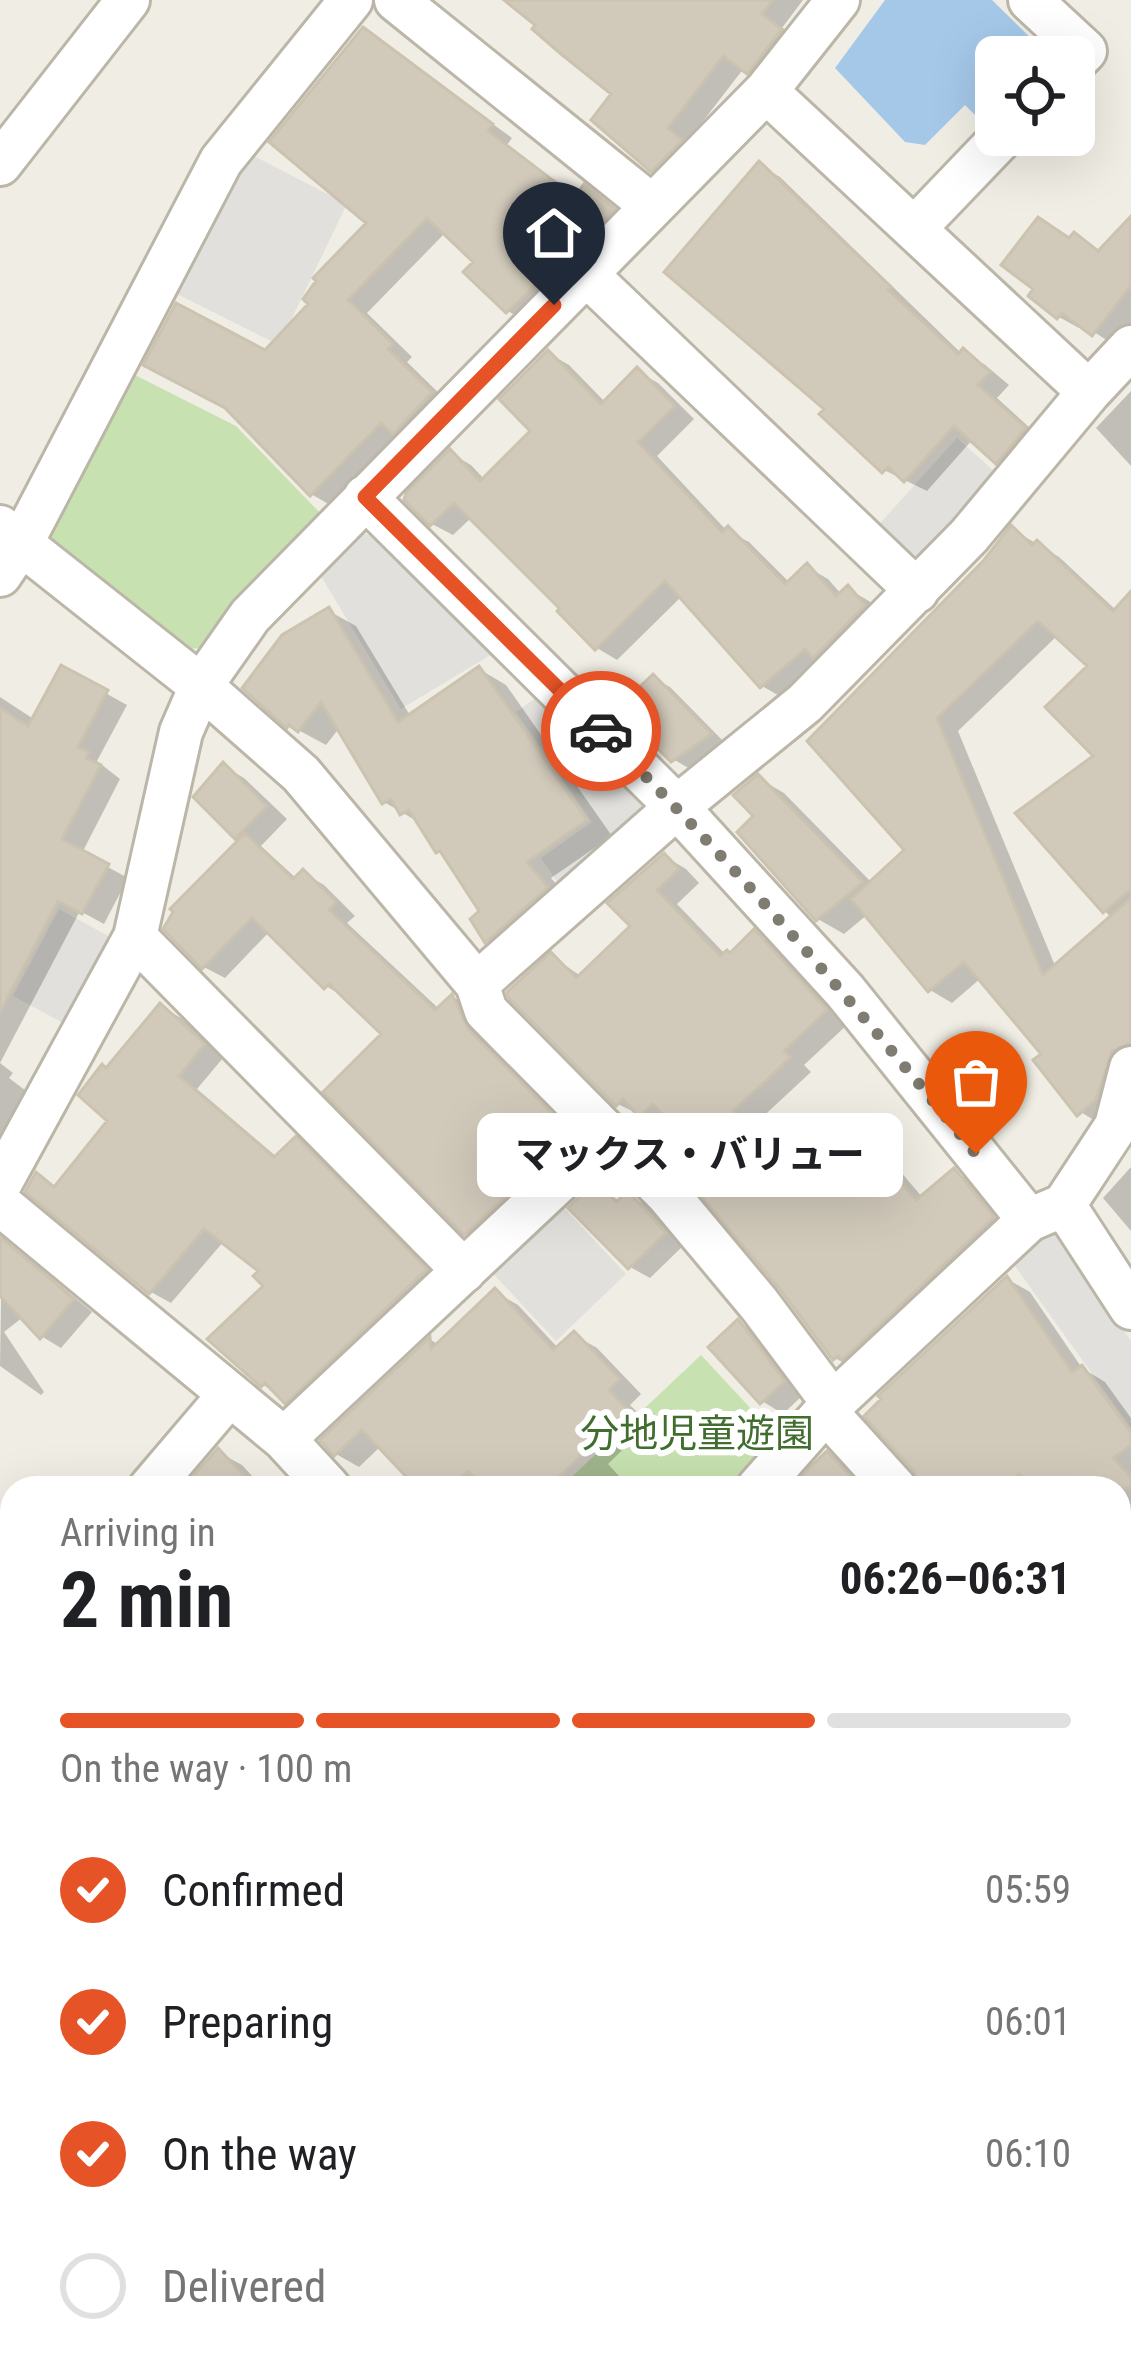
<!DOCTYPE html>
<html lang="en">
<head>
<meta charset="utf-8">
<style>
	body { margin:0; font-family:"Roboto Condensed","Noto Sans JP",sans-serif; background:#f6f6f6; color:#202124; height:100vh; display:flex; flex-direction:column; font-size:45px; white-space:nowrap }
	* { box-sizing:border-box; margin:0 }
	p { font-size:39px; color:#757577 }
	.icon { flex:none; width:66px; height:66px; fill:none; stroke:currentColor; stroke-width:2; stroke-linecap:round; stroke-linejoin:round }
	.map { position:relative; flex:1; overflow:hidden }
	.drawer { position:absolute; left:0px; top:1476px; width:1131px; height:903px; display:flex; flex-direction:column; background:#fff; border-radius:36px 36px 0 0; box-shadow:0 12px 48px #0002 }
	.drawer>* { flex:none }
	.buttons { position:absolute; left:975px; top:36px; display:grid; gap:24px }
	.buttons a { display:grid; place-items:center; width:120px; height:120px; border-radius:18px; background:#fff; box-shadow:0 12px 48px #0002; font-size:60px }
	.pin { position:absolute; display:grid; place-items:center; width:102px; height:102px; color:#fff; margin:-123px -51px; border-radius:50% 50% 50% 0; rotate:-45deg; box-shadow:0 0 12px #0007 }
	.pin .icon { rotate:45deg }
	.courier { position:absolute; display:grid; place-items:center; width:120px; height:120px; margin:-60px; border:9px solid #e65326; border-radius:50%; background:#fff; color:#222; box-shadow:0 3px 15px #0007 }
	.bubble { position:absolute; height:84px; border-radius:18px; background:#fff; box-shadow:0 12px 48px #0002; font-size:39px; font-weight:700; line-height:84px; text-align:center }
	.summary em { font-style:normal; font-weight:700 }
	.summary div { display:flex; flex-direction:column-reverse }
	.summary { display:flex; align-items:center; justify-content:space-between; height:204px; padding:0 60px }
	h1 { font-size:78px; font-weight:700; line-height:90px }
	.bar { display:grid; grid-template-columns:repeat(4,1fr); gap:18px 12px; align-content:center; height:144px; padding:0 60px }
	.bar i { height:15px; border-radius:9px; background:#e0e0e0 }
	.bar .on { background:#e65326 }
	.bar p { grid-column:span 4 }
	ol { padding:0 60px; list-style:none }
	li { display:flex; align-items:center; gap:36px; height:132px }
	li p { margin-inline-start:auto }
	li .icon { padding:12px; border-radius:50%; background:#e65326; color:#fff; stroke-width:4 }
	li:last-child { color:#757577 }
	li i { width:66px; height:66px; border:6px solid #e0e0e0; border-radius:50% }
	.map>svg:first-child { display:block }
</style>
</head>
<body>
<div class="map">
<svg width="1131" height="2377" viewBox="0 0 1131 2377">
	<rect width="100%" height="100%" fill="#f0eee4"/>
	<path fill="#c7e1b0" d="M 127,371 L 236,426 L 323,516 L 232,603 L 199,648 L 180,650 L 52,547 L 48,526 Z
		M 701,1355 L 782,1442 L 740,1488 L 560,1488 Z"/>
	<path fill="#e1e0dc" d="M 246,152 L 347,204 L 279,345 L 169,290 Z
		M 957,438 L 1003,479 L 934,561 L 910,564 L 874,530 Z
		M 353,533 L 375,535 L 492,654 L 401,709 L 319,573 Z
		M 537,697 L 643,797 L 644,823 L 562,889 L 541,858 L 592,822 L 516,712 Z
		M 59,909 L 112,938 L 65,1024 L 13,996 Z
		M 556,1199 L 626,1274 L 556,1341 L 486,1266 Z
		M 1036,1229 L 1056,1231 L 1131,1341 L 1131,1428 L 1007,1255 Z
		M 0,1639 L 12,1653 L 12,1745 L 0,1759 Z"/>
	<path fill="#a5c8e9" d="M 885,0 L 992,0 L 1044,51 L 1039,57 L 996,57 L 996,106 L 982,122 L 965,105 L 925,145 L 905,142 L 835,68 Z"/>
	<path fill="#0003" fill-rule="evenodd" d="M 542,0 L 803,0 L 782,28 L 802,43 L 770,84 L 744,68 L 687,142 L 674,182 L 652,170 L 615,93 Z
		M 364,31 L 512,138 L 507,145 L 572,195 L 577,198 L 585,188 L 633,222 L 528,323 L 508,311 L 477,262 L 446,232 L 367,313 L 412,357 L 407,362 L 451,405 L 332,506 L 311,494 L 266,354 L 313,304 L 370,223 Z
		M 759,165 L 780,177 L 962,354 L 984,364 L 1009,385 L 997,398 L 1041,438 L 1016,471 L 973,439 L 927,491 L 884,470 L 828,409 Z
		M 1131,222 L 1131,324 L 1114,345 L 1082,324 L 1079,328 L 1059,317 L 1070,240 L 1074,236 L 1101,252 Z
		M 548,353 L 569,365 L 606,403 L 637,371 L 658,383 L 694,419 L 657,456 L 727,531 L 749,542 L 790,583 L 807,567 L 828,579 L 842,595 L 848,589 L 869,601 L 884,619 L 783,698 L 762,686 L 682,596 L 617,660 L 597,648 L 563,608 L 472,517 L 453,535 L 432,524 L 450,453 L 471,465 L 485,480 L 534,431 Z
		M 1131,391 L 1131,466 L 1096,428 Z
		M 1012,529 L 1059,557 L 1117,611 L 1131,596 L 1131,1073 L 1097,1122 L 1076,1109 L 1045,1054 L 981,978 L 952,1003 L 930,990 L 868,914 L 844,934 L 818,919 L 757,816 L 758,778 L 784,793 L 872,883 L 908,850 L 811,741 L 987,562 ZM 1058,635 L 1091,666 L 1098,756 L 1020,813 L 1112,919 L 1056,968 L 958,731 Z
		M 329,611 L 356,626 L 411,717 L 479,669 L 506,685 L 612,836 L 551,878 L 573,903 L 513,956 L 487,941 L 483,912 L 447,856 L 438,851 L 422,824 L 384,802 L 340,727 L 326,745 L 289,725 Z
		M 62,669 L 127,705 L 97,761 L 120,779 L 82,853 L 128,878 L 104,924 L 80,911 L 0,1063 L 0,697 L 35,720 Z
		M 653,678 L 670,687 L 726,744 L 690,769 L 673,759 Z
		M 223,766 L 244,778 L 287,819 L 261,846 L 297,879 L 303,873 L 324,885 L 355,916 L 347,923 L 437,1007 L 451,996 L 472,1008 L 488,1044 L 590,1147 L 487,1244 L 466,1233 L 385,1034 L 346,998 L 326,986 L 270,931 L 225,978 L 204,967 L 243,840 L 237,836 Z
		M 664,856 L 686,869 L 699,883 L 677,904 L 726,955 L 732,956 L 755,933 L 777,946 L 848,1024 L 804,1065 L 811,1072 L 754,1125 L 801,1184 L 860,1137 L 882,1150 L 923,1198 L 955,1172 L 977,1184 L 1015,1231 L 857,1370 L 835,1358 L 705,1153 L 672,1119 L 664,1127 L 618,1104 L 552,956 L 582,977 L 634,926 Z
		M 161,1007 L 181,1018 L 223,1058 L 197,1089 L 278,1158 L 296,1140 L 316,1152 L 445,1283 L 306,1413 L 262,1384 L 267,1286 L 262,1271 L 224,1241 L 171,1303 L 151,1292 L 31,1192 L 56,1188 L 111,1120 L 108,1071 Z
		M 0,1063 L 13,1073 L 9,1078 L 42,1103 L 19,1146 L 0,1135 Z
		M 1131,1167 L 1131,1231 L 1103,1198 Z
		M 596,1185 L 621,1202 L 628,1195 L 648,1206 L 684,1245 L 650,1278 L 630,1267 Z
		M 2,1242 L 22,1253 L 92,1312 L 61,1348 L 41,1336 L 23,1317 L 4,1332 L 44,1392 L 41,1395 L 0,1366 Z
		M 1007,1279 L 1030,1292 L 1082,1368 L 1105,1382 L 1131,1418 L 1131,1611 L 1119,1622 L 1119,1488 L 921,1488 Z
		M 495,1292 L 518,1305 L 559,1349 L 574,1335 L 597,1348 L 641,1394 L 630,1405 L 649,1424 L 608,1464 L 630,1488 L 409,1488 L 415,1482 L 381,1446 L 359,1467 L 336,1454 L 324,1440 L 431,1340 L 439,1345 Z
		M 738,1322 L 760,1335 L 804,1394 L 783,1414 L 762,1401 Z
		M 218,1452 L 242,1465 L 263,1488 L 187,1488 Z
		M 828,1455 L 850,1468 L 870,1488 L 797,1488 Z
		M 12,1585 L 12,1624 L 0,1606 L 0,1593 Z
		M 1131,1681 L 1131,1725 L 1119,1744 L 1119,1694 Z
		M 12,1759 L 12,1921 L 0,1914 L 0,1772 Z
		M 1119,1759 L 1131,1776 L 1131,1911 L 1119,1926 L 1119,1831 L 1122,1827 L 1119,1824 Z
		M 1131,1947 L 1131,2056 L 1119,2067 L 1119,1948 Z
		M 375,2367 L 537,2367 L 520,2377 L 359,2377 Z"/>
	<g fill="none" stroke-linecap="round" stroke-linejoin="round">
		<path stroke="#a5c8e9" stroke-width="12" d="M 672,2377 L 685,2367"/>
	</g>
	<path fill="#d1cabb" stroke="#cbc2af" stroke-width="3" d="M 504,0 L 773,0 L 762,14 L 782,29 L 747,74 L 723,56 L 668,128 L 682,140 L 651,172 L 591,120 L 611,94 L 561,54 L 532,29 L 535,25 Z
		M 363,27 L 493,124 L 488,131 L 551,179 L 576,195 L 584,184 L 615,209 L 506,313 L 463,272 L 473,262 L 427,218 L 348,300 L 393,344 L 388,349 L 432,392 L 393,434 L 381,423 L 310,496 L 225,408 L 143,365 L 176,303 L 265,350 L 308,304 L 303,299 L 316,281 L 313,278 L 366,223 L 269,142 Z
		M 759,161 L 891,287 L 888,290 L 958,354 L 963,348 L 990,372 L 978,385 L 1026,428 L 996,464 L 954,426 L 904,482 L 888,467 L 882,473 L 819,414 L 824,409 L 664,272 Z
		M 1131,216 L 1131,286 L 1092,336 L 1062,313 L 1057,319 L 1028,296 L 1033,289 L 1001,265 L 1038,217 L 1069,238 L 1074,232 L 1098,251 Z
		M 548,350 L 601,404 L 637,367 L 675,406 L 638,442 L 722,532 L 728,526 L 785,584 L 807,563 L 836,596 L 848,585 L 865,605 L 813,658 L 805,649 L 760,688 L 665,581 L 595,650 L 557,611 L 559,608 L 454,503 L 430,526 L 404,500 L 406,493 L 450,449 L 480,481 L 530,431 L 499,399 Z
		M 1011,525 L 1032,545 L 1037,540 L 1113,611 L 1131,591 L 1131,889 L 1103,913 L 1015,813 L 1093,756 L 1045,707 L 1087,666 L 1038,621 L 937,718 L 1043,975 L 1131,898 L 1131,1043 L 1112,1051 L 1096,1100 L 1077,1116 L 1033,1060 L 1041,1054 L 964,962 L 928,992 L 851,899 L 904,850 L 807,741 L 984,560 Z
		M 329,607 L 398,722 L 479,666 L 587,820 L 527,862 L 548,887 L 485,943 L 470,919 L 479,911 L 440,851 L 436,853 L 409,810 L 400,815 L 391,799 L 382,804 L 321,702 L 298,732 L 289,725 L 287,728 L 242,688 L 282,635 Z
		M 61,665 L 108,690 L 78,747 L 89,752 L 86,758 L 101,765 L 62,839 L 109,864 L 82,914 L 58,901 L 0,1012 L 0,708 L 28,726 Z
		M 653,674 L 712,734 L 671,762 L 618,708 Z
		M 223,762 L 267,806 L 235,839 L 193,797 Z
		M 758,774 L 863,882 L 816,921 L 737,832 L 753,816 L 733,795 Z
		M 245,833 L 293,879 L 303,869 L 336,902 L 329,910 L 435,1010 L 452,994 L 468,1029 L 572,1134 L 464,1235 L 323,1092 L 381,1034 L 329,984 L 324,989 L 252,918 L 202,969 L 163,929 L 173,912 L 170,909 Z
		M 664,853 L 679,869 L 657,890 L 720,956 L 727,950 L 730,953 L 754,929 L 827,1010 L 784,1051 L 791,1057 L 733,1111 L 793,1186 L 860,1133 L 916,1200 L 954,1168 L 994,1217 L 842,1360 L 838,1356 L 833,1360 L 779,1288 L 679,1170 L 701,1153 L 653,1104 L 639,1117 L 623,1099 L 616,1106 L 508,997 L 507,992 L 551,952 L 576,978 L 630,926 L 607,903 Z
		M 160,1003 L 205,1044 L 179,1076 L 274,1157 L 296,1136 L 427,1269 L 285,1404 L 265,1383 L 261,1387 L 207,1339 L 263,1286 L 253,1276 L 258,1271 L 204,1229 L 149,1294 L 25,1192 L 36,1172 L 54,1187 L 107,1121 L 78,1095 L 102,1064 L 106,1068 Z
		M 596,1181 L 616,1202 L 628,1191 L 666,1233 L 628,1269 L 568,1208 Z
		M 0,1237 L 74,1299 L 40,1339 L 0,1296 Z
		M 1007,1276 L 1072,1372 L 1082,1365 L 1131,1433 L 1131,1445 L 1113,1458 L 1131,1477 L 1131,1488 L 1033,1488 L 1019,1474 L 1005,1488 L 920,1488 L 914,1471 L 864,1416 L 881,1399 L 878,1396 Z
		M 495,1288 L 553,1350 L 574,1331 L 620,1379 L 609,1390 L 628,1410 L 547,1488 L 485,1488 L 468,1471 L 450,1488 L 417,1488 L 362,1430 L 334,1456 L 320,1440 L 430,1337 L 431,1349 Z
		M 738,1319 L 785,1381 L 760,1404 L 708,1347 Z
		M 218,1448 L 255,1488 L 183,1488 Z
		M 827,1451 L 861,1488 L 792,1488 L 811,1466 Z"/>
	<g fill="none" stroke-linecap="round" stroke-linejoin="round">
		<g stroke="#bbb6a8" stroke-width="48">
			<path id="street" d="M 396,0 L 652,206
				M 1030,0 L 1085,51 L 1074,62
				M 766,91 L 1089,392
				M 0,164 L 128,0
				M 914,229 L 1004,135
				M 585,273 L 917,591
				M 365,497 L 677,807 L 845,991 L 1029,1220
				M 0,527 L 201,686 L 301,774 L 477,984 L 486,1011 L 668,1195 L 759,1304 L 833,1403
				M 0,575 L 21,544 L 221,161 L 351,0
				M 135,937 L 464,1271
				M 477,984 L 677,807 L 805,703 L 969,536 L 1089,392 L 1131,347
				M 0,1184 L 135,937 L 181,732 L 201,686 L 250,616 L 766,91 L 838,0
				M 0,1204 L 284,1439 L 329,1488
				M 1064,1205 L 1131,1308
				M 826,1412 L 895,1488
				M 284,1439 L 608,1135
				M 150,1488 L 230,1394
				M 758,1488 L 833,1403 L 1029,1220 L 1064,1205 L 1116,1126 L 1131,1068
				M 1119,1734 L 1131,1747
				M 1119,1922 L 1131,1909
				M 0,2249 L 12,2241"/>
		</g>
		<g stroke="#ccc297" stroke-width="63">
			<path id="secondary" d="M 1119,2091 L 1131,2080
				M 805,2377 L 817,2367"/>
		</g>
		<g stroke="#d8c06b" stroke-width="72">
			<path id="primary" d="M 0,2030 L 12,2047
				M 0,2137 L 12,2155
				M 158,2367 L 165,2377
				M 238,2367 L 245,2377"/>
		</g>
		<use href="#street" stroke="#fff" stroke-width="42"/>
		<use href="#secondary" stroke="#f9f1c6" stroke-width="57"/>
		<use href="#primary" stroke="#f4e299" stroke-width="66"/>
	</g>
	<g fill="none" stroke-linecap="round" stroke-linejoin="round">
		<path stroke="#7f7c72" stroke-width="12" stroke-dasharray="0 21.6" d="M 601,731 C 735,865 858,1007 976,1154"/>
		<path stroke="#e65326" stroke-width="15" d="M 554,305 L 365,497 L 601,731"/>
	</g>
	<g text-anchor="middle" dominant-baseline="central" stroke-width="12" stroke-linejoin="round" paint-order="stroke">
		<g font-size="39" fill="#416e2e" stroke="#fff">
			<text x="697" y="1434">分地児童遊園</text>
		</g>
	</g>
</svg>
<div class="buttons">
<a><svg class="icon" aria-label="locate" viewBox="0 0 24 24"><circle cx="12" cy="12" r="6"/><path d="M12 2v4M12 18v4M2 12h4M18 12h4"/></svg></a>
</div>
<div class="pin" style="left:976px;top:1154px;background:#ea580c"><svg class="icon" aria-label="bag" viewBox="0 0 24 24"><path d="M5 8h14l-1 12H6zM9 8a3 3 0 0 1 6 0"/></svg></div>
<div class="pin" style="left:554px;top:305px;background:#1f2937"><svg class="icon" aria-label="home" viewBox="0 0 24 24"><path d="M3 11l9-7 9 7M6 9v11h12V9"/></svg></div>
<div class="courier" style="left:601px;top:731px"><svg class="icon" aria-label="car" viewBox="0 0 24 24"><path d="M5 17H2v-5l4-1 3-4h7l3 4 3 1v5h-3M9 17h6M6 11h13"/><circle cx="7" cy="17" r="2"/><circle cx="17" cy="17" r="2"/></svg></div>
<div class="bubble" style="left:477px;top:1113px;width:426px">マックス・バリュー</div>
<section class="drawer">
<div class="summary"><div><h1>2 min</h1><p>Arriving in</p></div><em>06:26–06:31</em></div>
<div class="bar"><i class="on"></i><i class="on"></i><i class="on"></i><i></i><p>On the way · 100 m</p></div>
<ol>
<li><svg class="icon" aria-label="check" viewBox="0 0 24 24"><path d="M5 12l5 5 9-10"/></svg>Confirmed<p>05:59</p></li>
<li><svg class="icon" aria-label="check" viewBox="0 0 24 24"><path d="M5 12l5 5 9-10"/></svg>Preparing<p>06:01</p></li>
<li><svg class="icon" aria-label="check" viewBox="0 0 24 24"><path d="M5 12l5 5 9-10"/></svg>On the way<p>06:10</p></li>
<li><i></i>Delivered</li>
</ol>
</section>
</div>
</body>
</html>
